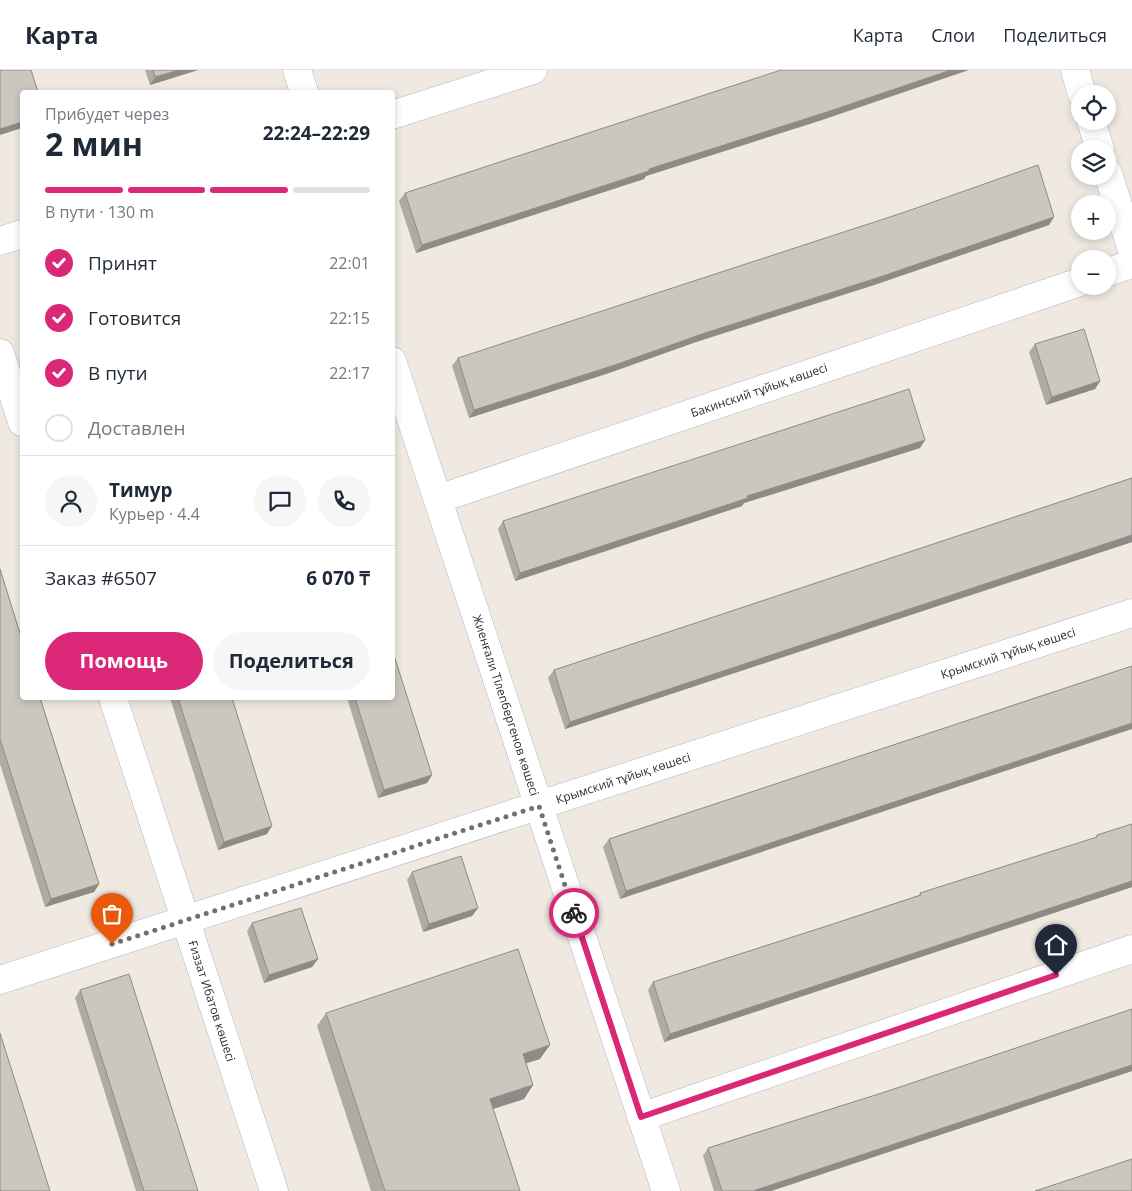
<!DOCTYPE html>
<html lang="ru">
<head>
<meta charset="utf-8">
<style>
	body { margin:0; font-family:"Open Sans",sans-serif; background:#f6f6f7; color:#1f2937; height:100vh; display:flex; flex-direction:column; font-size:19px; white-space:nowrap }
	* { box-sizing:border-box; margin:0 }
	p { font-size:16px; color:#747a83 }
	.icon { flex:none; width:28px; height:28px; fill:none; stroke:currentColor; stroke-width:2; stroke-linecap:round; stroke-linejoin:round }
	.map { position:relative; flex:1; overflow:hidden }
	.panel { position:absolute; left:20px; top:20px; width:375px; height:610px; display:flex; flex-direction:column; background:#fff; border-radius:5px; box-shadow:0 2px 8px #0003 }
	.panel>* { flex:none }
	.tools { position:absolute; left:1071px; top:15px; display:grid; gap:10px }
	.tools a { display:grid; place-items:center; width:45px; height:45px; border-radius:50%; background:#fff; box-shadow:0 2px 8px #0003; font-size:25px }
	.pin { position:absolute; display:grid; place-items:center; width:42px; height:42px; color:#fff; margin:-51px -21px; border-radius:50% 50% 50% 0; rotate:-45deg; box-shadow:0 0 5px #0007 }
	.pin .icon { rotate:45deg }
	.courier { position:absolute; display:grid; place-items:center; width:50px; height:50px; margin:-25px; border:4px solid #db2777; border-radius:50%; background:#fff; color:#222; box-shadow:0 1px 6px #0007 }
	.summary em { font-style:normal; font-weight:700 }
	.summary div { display:flex; flex-direction:column-reverse }
	.summary { display:flex; align-items:center; justify-content:space-between; height:85px; padding:0 25px }
	h1 { font-size:32px; font-weight:700; line-height:38px }
	.bar { display:grid; grid-template-columns:repeat(4,1fr); gap:8px 5px; align-content:center; height:60px; padding:0 25px }
	.bar i { height:6px; border-radius:4px; background:#e0e1e3 }
	.bar .selected { background:#db2777 }
	.bar p { grid-column:span 4 }
	.line { display:flex; align-items:center; gap:12px; padding:0 25px; border-top:1px solid #e0e1e3 }
	.line div { flex:1 }
	.round { display:grid; place-items:center; flex:none; width:52px; height:52px; border-radius:26px; background:#f6f6f7 }
	ol { padding:0 25px; list-style:none }
	li { display:flex; align-items:center; gap:15px; height:55px }
	li p { margin-inline-start:auto }
	li .icon { padding:5px; border-radius:50%; background:#db2777; color:#fff; stroke-width:4 }
	li:last-child { color:#747a83 }
	li i { width:28px; height:28px; border:2px solid #e0e1e3; border-radius:50% }
	.button { display:flex; gap:10px; margin-top:auto; padding:10px 25px }
	.button a { flex:1; height:58px; border-radius:30px; background:#db2777; color:#fff; font-size:20px; font-weight:700; line-height:58px; text-align:center }
	.button a+a { background:#f6f6f7; color:#1f2937 }
	header { display:flex; align-items:center; gap:30px; box-sizing:border-box; height:70px; padding:0 25px; background:#fff; border-bottom:1px solid #e0e1e3 }
	header strong { font-size:24px }
	nav { display:flex; gap:28px; margin-inline-start:auto; font-size:18px }
	.map>svg:first-child { display:block }
</style>
</head>
<body>
<header>
<strong>Карта</strong>
<nav><a>Карта</a><a>Слои</a><a>Поделиться</a></nav>
</header>
<div class="map">
<svg width="1132" height="1121" viewBox="0 0 1132 1121">
	<rect width="100%" height="100%" fill="#efe9e1"/>
	<g fill="none" stroke-linecap="round" stroke-linejoin="round">
		<g stroke="#b4b7c1" stroke-width="29">
			<path id="street" d="M 297,0 L 304,22
				M 1108,202 L 1132,194
				M 0,283 L 22,352
				M 392,291 L 666,1121
				M 438,429 L 1080,212
				M 113,628 L 274,1121
				M 0,910 L 1132,543
				M 641,1047 L 1132,879"/>
		</g>
		<g stroke="#b4b7c1" stroke-width="29">
			<path id="secondary" d="M 1075,0 L 1082,24
				M 392,45 L 533,0
				M 1091,51 L 1100,79
				M 1108,103 L 1132,180
				M 0,171 L 22,164"/>
		</g>
		<use href="#street" stroke="#fff" stroke-width="28"/>
		<use href="#secondary" stroke="#fff" stroke-width="28"/>
	</g>
	<path fill="#afaba4" d="M 145,0 L 198,0 L 150,15 Z
		M 822,50 L 646,106 L 644,109 L 416,183 L 399,131 L 405,123 Z
		M 1054,147 L 1049,155 L 874,215 L 696,272 L 609,303 L 469,348 L 452,296 L 458,288 Z
		M 1035,274 L 1100,311 L 1095,319 L 1046,335 L 1029,282 Z
		M 925,370 L 920,378 L 744,433 L 742,436 L 515,511 L 498,459 L 503,451 Z
		M 1132,408 L 1132,472 L 565,659 L 548,608 L 554,600 Z
		M 0,499 L 99,814 L 94,822 L 45,837 L 0,694 Z
		M 1132,596 L 620,829 L 603,777 L 609,769 Z
		M 170,628 L 232,628 L 267,764 L 218,780 Z
		M 347,628 L 392,628 L 432,705 L 427,713 L 378,728 Z
		M 1132,754 L 1132,817 L 664,972 L 648,920 L 653,912 L 833,854 L 919,825 L 920,823 L 1095,768 L 1097,765 Z
		M 412,802 L 478,838 L 472,846 L 423,862 L 407,810 Z
		M 252,853 L 318,889 L 312,897 L 264,913 L 247,861 Z
		M 80,920 L 198,1121 L 136,1121 L 75,928 Z
		M 326,943 L 540,989 L 526,993 L 533,1015 L 524,1029 L 493,1039 L 520,1121 L 371,1121 L 317,956 Z
		M 1132,1001 L 771,1121 L 714,1121 L 703,1086 L 708,1078 L 888,1021 Z"/>
	<path fill="#8e8b86" d="M 179,0 L 198,0 L 150,15 L 155,7 Z
		M 951,0 L 969,0 L 822,50 L 646,106 L 644,109 L 416,183 L 422,175 L 649,99 Z
		M 22,52 L 22,58 L 0,65 L 0,59 Z
		M 1054,147 L 1049,155 L 874,215 L 696,272 L 609,303 L 469,348 L 474,340 L 702,264 Z
		M 1100,311 L 1095,319 L 1046,335 L 1052,327 Z
		M 925,370 L 920,378 L 744,433 L 742,436 L 515,511 L 520,503 L 747,426 Z
		M 1132,465 L 1132,472 L 565,659 L 570,652 Z
		M 1132,653 L 1132,659 L 620,829 L 626,821 Z
		M 432,705 L 427,713 L 378,728 L 384,720 Z
		M 272,756 L 267,764 L 218,780 L 224,772 Z
		M 1132,811 L 1132,817 L 664,972 L 670,964 Z
		M 99,814 L 94,822 L 45,837 L 51,829 Z
		M 478,838 L 472,846 L 423,862 L 429,854 Z
		M 318,889 L 312,897 L 264,913 L 269,905 Z
		M 550,975 L 540,989 L 514,997 L 523,984 Z
		M 1132,995 L 1132,1001 L 771,1121 L 753,1121 Z
		M 533,1015 L 524,1029 L 480,1043 L 490,1029 Z"/>
	<path fill="#cbc7bf" stroke="#8e8b86" d="M 0,0 L 31,0 L 38,22 L 22,22 L 22,52 L 0,59 Z
		M 153,0 L 179,0 L 155,7 Z
		M 781,0 L 951,0 L 827,42 L 649,99 L 649,101 L 422,175 L 405,123 Z
		M 1038,95 L 1054,147 L 880,207 L 702,264 L 615,295 L 474,340 L 458,288 L 902,143 Z
		M 1084,259 L 1100,311 L 1052,327 L 1035,274 Z
		M 909,319 L 925,370 L 747,426 L 748,428 L 520,503 L 503,451 Z
		M 1132,408 L 1132,465 L 570,652 L 554,600 Z
		M 0,499 L 22,570 L 22,628 L 40,628 L 99,814 L 51,829 L 0,669 Z
		M 392,579 L 432,705 L 384,720 L 355,628 L 392,628 Z
		M 1132,596 L 1132,653 L 626,821 L 609,769 Z
		M 178,628 L 232,628 L 272,756 L 224,772 Z
		M 1132,754 L 1132,811 L 670,964 L 653,912 L 833,854 L 921,825 L 920,823 L 1097,767 L 1097,765 Z
		M 461,786 L 478,838 L 429,854 L 412,802 Z
		M 301,838 L 318,889 L 269,905 L 252,853 Z
		M 518,879 L 550,975 L 523,984 L 533,1015 L 490,1029 L 520,1121 L 385,1121 L 326,943 Z
		M 129,904 L 198,1121 L 144,1121 L 80,920 Z
		M 1132,939 L 1132,995 L 753,1121 L 722,1121 L 708,1078 L 888,1021 Z
		M 0,963 L 50,1121 L 0,1121 Z
		M 1132,1089 L 1132,1121 L 1035,1121 Z"/>
	<g fill="none" stroke-linecap="round" stroke-linejoin="round">
		<path stroke="#726f6d" stroke-width="5" stroke-dasharray="0 9" d="M 112,874 L 539,736 L 574,843"/>
		<path stroke="#db2777" stroke-width="6" d="M 574,843 L 641,1047 L 1056,905"/>
	</g>
	<g text-anchor="middle" dominant-baseline="central" stroke-width="4" stroke-linejoin="round" paint-order="stroke">
		<g font-size="12" fill="#2e2e2e" stroke="#fff">
			<text transform="translate(759 320) rotate(-19)">Бакинский тұйық көшесі</text>
			<text transform="translate(1008 583) rotate(-18)">Крымский тұйық көшесі</text>
			<text transform="translate(506 635) rotate(72)">Жиенғали Тілепбергенов көшесі</text>
			<text transform="translate(623 708) rotate(-18)">Крымский тұйық көшесі</text>
			<text transform="translate(212 931) rotate(72)">Ғиззат Ибатов көшесі</text>
		</g>
	</g>
</svg>
<div class="tools">
<a><svg class="icon" aria-label="locate" viewBox="0 0 24 24"><circle cx="12" cy="12" r="6"/><path d="M12 2v4M12 18v4M2 12h4M18 12h4"/></svg></a>
<a><svg class="icon" aria-label="layers" viewBox="0 0 24 24"><path d="M12 4l9 5-9 5-9-5zM3 14l9 5 9-5"/></svg></a>
<a>+</a>
<a>−</a>
</div>
<div class="pin" style="left:112px;top:874px;background:#ea580c"><svg class="icon" aria-label="bag" viewBox="0 0 24 24"><path d="M5 8h14l-1 12H6zM9 8a3 3 0 0 1 6 0"/></svg></div>
<div class="pin" style="left:1056px;top:905px;background:#1f2937"><svg class="icon" aria-label="home" viewBox="0 0 24 24"><path d="M3 11l9-7 9 7M6 9v11h12V9"/></svg></div>
<div class="courier" style="left:574px;top:843px"><svg class="icon" aria-label="bike" viewBox="0 0 24 24"><circle cx="6" cy="16" r="4"/><circle cx="18" cy="16" r="4"/><path d="M6 16l4-8h5l3 8M10 8l3 8H6M13 5h3"/></svg></div>
<section class="panel">
<div class="summary"><div><h1>2 мин</h1><p>Прибудет через</p></div><em>22:24–22:29</em></div>
<div class="bar"><i class="selected"></i><i class="selected"></i><i class="selected"></i><i></i><p>В пути · 130 m</p></div>
<ol>
<li><svg class="icon" aria-label="check" viewBox="0 0 24 24"><path d="M5 12l5 5 9-10"/></svg>Принят<p>22:01</p></li>
<li><svg class="icon" aria-label="check" viewBox="0 0 24 24"><path d="M5 12l5 5 9-10"/></svg>Готовится<p>22:15</p></li>
<li><svg class="icon" aria-label="check" viewBox="0 0 24 24"><path d="M5 12l5 5 9-10"/></svg>В пути<p>22:17</p></li>
<li><i></i>Доставлен</li>
</ol>
<div class="line" style="height:90px"><a class="round"><svg class="icon" aria-label="person" viewBox="0 0 24 24"><circle cx="12" cy="8" r="4"/><path d="M4 21q1-7 8-7t8 7"/></svg></a><div><b>Тимур</b><p>Курьер · 4.4</p></div><a class="round"><svg class="icon" aria-label="chat" viewBox="0 0 24 24"><path d="M4 5h16v11H9l-5 4z"/></svg></a><a class="round"><svg class="icon" aria-label="phone" viewBox="0 0 24 24"><path d="M5 4h4l2 5-3 2q2 4 5 5l2-3 5 2v4C11 20 4 13 5 4z"/></svg></a></div>
<div class="line" style="height:65px"><div>Заказ #6507</div><b>6 070 ₸</b></div>
<div class="button"><a>Помощь</a><a>Поделиться</a></div>
</section>
</div>
</body>
</html>
